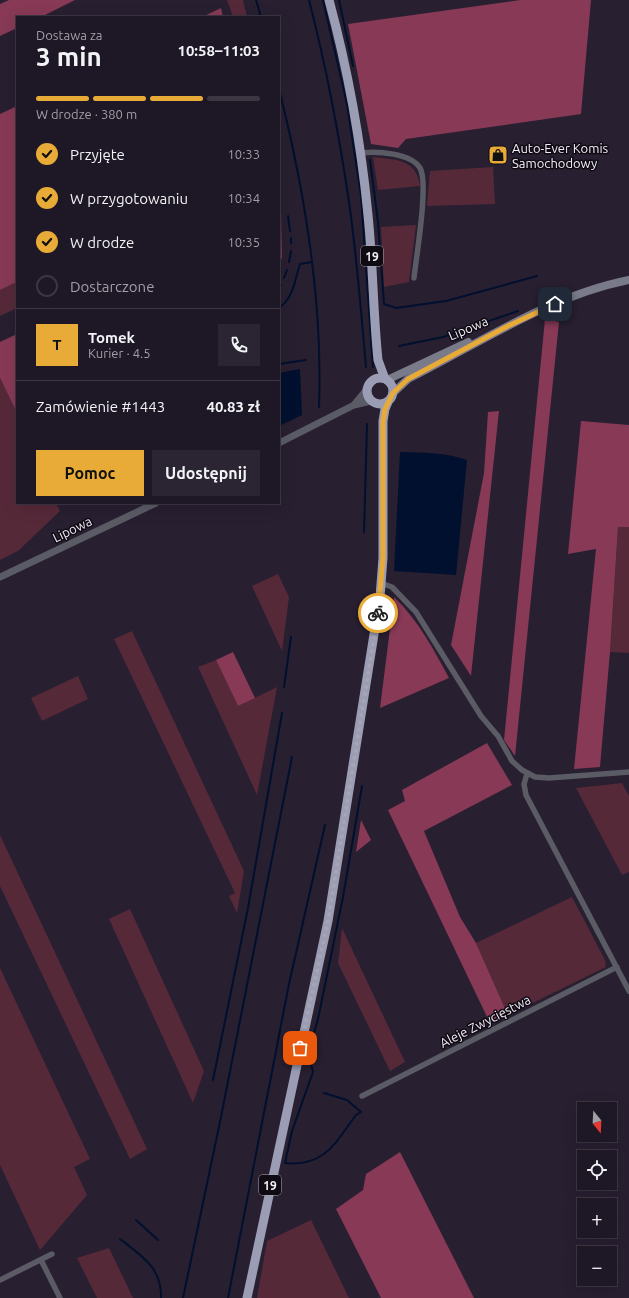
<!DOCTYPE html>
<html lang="pl">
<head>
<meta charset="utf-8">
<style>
	body { margin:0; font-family:Ubuntu,sans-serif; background:#2b2432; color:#f1f3f6; height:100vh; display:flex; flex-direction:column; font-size:15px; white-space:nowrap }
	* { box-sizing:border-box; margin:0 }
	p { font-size:13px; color:#a19fa7 }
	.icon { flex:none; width:22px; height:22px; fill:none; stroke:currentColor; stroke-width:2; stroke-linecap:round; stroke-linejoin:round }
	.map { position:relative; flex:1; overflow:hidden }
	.details { position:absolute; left:16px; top:16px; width:264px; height:488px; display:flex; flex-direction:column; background:#1e1725; border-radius:0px; box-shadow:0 4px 16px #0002,0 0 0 1px #3c3642 }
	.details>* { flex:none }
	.needle { width:26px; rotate:162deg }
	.tools { position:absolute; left:577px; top:1102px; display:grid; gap:8px }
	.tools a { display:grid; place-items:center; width:40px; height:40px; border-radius:0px; background:#1e1725; box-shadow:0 4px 16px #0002,0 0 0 1px #3c3642; font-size:20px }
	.pin { position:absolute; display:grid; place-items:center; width:34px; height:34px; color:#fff; margin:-17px; border-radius:8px; box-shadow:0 2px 6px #0006 }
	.courier { position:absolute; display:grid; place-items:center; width:40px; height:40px; margin:-20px; border:3px solid #e9ab38; border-radius:50%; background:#fff; color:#222; box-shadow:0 1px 5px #0007 }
	.headline em { font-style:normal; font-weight:700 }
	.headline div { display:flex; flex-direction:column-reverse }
	.headline { display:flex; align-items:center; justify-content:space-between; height:68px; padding:0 20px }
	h1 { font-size:26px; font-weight:700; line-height:30px }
	.bar { display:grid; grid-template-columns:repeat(4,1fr); gap:6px 4px; align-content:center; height:48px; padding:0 20px }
	.bar i { height:5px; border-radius:3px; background:#3c3642 }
	.bar .active { background:#e9ab38 }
	.bar p { grid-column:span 4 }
	.line { display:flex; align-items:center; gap:10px; padding:0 20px; border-top:1px solid #3c3642 }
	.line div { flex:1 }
	.round { display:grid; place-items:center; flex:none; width:42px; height:42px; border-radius:0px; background:#2b2432 }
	ol { padding:0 20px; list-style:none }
	li { display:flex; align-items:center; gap:12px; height:44px }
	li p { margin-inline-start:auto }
	li .icon { padding:4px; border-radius:50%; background:#e9ab38; color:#111; stroke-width:4 }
	li:last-child { color:#a19fa7 }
	li i { width:22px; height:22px; border:2px solid #3c3642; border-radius:50% }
	.button { display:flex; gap:8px; margin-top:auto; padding:8px 20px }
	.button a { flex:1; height:46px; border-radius:0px; background:#e9ab38; color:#111; font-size:16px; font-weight:700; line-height:46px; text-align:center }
	.button a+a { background:#2b2432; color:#f1f3f6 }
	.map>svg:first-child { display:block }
</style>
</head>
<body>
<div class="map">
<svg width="629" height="1298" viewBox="0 0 629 1298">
	<rect width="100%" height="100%" fill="#281f31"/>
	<path fill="#562939" d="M 227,0 L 243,0 L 247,17 L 233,17 Z
		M 373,157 C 395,160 416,158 420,186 L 378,190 Z
		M 493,167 L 495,204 L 427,206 L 430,171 Z
		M 416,225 L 409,282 L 384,287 L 381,227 Z
		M 17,282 L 17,308 L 0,316 L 0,290 Z
		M 0,378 L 17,413 L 17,503 L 56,503 L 60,511 L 18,551 L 0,560 Z
		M 618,527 L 629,527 L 629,653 L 610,652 Z
		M 278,574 L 289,597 L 282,651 L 252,586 Z
		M 132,631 L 244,871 L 237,913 L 229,896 L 235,893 L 114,639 Z
		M 216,660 L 238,706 L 277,687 L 257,795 L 198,667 Z
		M 78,676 L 88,699 L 42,721 L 31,698 Z
		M 622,783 L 629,796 L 629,872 L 622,875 L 576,788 Z
		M 0,835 L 147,1149 L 130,1159 L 0,886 Z
		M 572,897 L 605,960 L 606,967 L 508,1015 L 476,943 Z
		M 130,909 L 204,1071 L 193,1103 L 109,919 Z
		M 342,928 L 405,1062 L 390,1071 L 338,963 Z
		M 0,968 L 90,1159 L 74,1167 L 87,1195 L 40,1250 L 0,1165 Z
		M 311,1220 L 349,1298 L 257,1298 L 267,1241 Z
		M 109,1248 L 133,1298 L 97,1298 L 77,1258 Z"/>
	<path fill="#873955" d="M 9,0 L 75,0 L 41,17 L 17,17 L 17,28 L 0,36 L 0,4 Z
		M 520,0 L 591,0 L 581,114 L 406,139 L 398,148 L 371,144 L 348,24 Z
		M 221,8 L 223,17 L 202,17 Z
		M 17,106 L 17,282 L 0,290 L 0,114 Z
		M 281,211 L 282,258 L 279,260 L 279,212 Z
		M 545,319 L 559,322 L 515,756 L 504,740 Z
		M 17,334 L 17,413 L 0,378 L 0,342 Z
		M 499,411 L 471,676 L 451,645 L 484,473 L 488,412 Z
		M 581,421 L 629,425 L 629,527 L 618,527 L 610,652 L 600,767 L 574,769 L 596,549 L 568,554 Z
		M 394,597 C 418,620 433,648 449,678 L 380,708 Z
		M 233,652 L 255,698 L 238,706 L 216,660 Z
		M 487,743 L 512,785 L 424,831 L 460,917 L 476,943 L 508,1015 L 489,1021 L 388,810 L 405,801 L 402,790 Z
		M 361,820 L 371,840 L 356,852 Z
		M 400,1152 L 474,1298 L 381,1298 L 336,1209 L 363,1190 L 366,1174 Z"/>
	<path fill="#00102e" d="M 300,369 L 302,415 L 279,426 L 279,373 Z
		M 400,452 C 423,453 445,452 467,460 L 456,575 L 394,571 Z"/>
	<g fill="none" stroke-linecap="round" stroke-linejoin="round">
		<path stroke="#00102e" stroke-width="2" d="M 256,0 L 261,17
			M 309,0 C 326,66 339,134 349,202 C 357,257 361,312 366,367
			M 323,0 L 347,104 L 361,195 L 373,367
			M 339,0 L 353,66
			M 279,89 C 305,192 323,301 319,407
			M 370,160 L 378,222 L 384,304 L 396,308 L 446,301 L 537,276
			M 288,216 L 290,231
			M 291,238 L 291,243
			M 289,262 L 291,251
			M 284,278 L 287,270
			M 279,288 L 281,285
			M 279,308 C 294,297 295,279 300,264 L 312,262
			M 399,346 L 443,337 L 518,311
			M 279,364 L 306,360
			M 364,532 L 367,424
			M 284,687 L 291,637
			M 213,1080 L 248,908 L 282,713
			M 324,1093 L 347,1100 L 361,1112 L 356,1115 C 335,1143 325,1167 285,1163 L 292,1131 L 313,1072 C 307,1056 313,1036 318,1019 L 343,897 L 362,786
			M 136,1220 L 158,1240
			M 120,1239 C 142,1256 162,1268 161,1298
			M 183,1298 L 221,1117 L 292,757
			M 228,1298 L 289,984 L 325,825"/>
		<path stroke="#5a5b65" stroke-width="5.5" d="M 361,153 C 377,151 411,153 420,168 C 429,183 416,258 414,278
			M 381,583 L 392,587 L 416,612 L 481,716 L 498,736 L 512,761 L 522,770 L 535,777 L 549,778 L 629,772
			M 527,774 L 524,784 L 526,795 L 629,991
			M 362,1096 L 617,967
			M 41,1260 L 60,1298
			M 0,1280 L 52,1254"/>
		<path stroke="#5a5b65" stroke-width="7" d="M 354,405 L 368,388
			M 279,443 L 354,405 L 371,401
			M 0,577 L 156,503"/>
		<path stroke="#797a8a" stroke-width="8" d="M 387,380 L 468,342
			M 393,393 L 408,379 C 480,343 549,296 629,280"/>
		<path stroke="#9b9db4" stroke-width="9" d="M 329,0 C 348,70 361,143 368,215 C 373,263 373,312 378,360 L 385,379
			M367 391a13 13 0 1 1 26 0a13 13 0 1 1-26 0Z
			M 247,1298 L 328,921 L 380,597 L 383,558 L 383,421 L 385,409 L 388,402"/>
	</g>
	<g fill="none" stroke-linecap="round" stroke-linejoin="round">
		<path stroke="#aba4b2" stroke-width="4" stroke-dasharray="0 7.2" d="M 300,1048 L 328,921 L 378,613"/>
		<path stroke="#e9ab38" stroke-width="5" d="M 378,613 L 383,558 L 383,422 L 385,409 L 393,393 L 408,379 L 506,327 L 555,304"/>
	</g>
	<defs>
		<g id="shop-square" transform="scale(1)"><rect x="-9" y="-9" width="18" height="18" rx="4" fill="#e9ab38" stroke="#0f0b13"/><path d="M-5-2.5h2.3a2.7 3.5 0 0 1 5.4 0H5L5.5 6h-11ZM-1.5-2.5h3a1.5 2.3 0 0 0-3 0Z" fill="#111"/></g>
	</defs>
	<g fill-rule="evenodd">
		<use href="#shop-square" x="498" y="155"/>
	</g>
	<g text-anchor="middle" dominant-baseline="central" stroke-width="3" stroke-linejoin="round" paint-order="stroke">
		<g fill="#0f0b13" stroke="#aea8b3" stroke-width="1">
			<rect x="361" y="246" width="22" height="20" rx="3"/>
			<rect x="259" y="1175" width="22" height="20" rx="3"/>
		</g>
		<g font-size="12" font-weight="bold" fill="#f2ecf8">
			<text x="372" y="256">19</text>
			<text x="270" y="1185">19</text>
		</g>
		<g font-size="13" fill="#f2ecf8" stroke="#0f0b13" text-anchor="start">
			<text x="512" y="148">Auto-Ever Komis<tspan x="512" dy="15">Samochodowy</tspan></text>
		</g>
		<g font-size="13" fill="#f2ecf8" stroke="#0f0b13">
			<text transform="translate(468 328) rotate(-23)">Lipowa</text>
			<text transform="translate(72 529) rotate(-26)">Lipowa</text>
			<text transform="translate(485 1021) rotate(-27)">Aleje Zwycięstwa</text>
		</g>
	</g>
</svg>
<div class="tools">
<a><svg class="needle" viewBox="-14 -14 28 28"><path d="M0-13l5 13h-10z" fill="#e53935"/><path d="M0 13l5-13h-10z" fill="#a19fa7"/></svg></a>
<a><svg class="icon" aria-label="locate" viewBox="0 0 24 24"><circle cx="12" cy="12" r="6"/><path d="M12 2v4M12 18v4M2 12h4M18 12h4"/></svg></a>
<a>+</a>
<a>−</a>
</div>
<div class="pin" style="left:300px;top:1048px;background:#ea580c"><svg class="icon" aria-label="bag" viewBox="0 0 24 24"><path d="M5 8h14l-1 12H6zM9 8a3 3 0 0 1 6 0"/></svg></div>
<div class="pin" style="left:555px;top:304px;background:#1f2937"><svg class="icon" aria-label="home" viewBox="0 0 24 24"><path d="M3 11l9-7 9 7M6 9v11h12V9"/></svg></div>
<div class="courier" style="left:378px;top:613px"><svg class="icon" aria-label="bike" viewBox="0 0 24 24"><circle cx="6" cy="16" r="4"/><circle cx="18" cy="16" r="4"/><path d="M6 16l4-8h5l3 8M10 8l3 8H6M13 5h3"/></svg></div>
<section class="details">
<div class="headline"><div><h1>3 min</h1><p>Dostawa za</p></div><em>10:58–11:03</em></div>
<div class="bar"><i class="active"></i><i class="active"></i><i class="active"></i><i></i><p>W drodze · 380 m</p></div>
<ol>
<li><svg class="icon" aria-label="check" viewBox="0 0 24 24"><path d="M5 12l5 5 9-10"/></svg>Przyjęte<p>10:33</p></li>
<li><svg class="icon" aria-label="check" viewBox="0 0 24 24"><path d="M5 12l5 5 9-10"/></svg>W przygotowaniu<p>10:34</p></li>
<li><svg class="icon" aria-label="check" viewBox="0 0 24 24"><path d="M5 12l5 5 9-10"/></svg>W drodze<p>10:35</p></li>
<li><i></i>Dostarczone</li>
</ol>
<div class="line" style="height:72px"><b class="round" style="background:#e9ab38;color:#111">T</b><div><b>Tomek</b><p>Kurier · 4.5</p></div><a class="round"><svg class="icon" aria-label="phone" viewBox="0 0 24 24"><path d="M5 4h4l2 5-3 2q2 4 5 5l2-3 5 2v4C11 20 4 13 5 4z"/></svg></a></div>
<div class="line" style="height:52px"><div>Zamówienie #1443</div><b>40.83 zł</b></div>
<div class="button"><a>Pomoc</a><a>Udostępnij</a></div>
</section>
</div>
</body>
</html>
